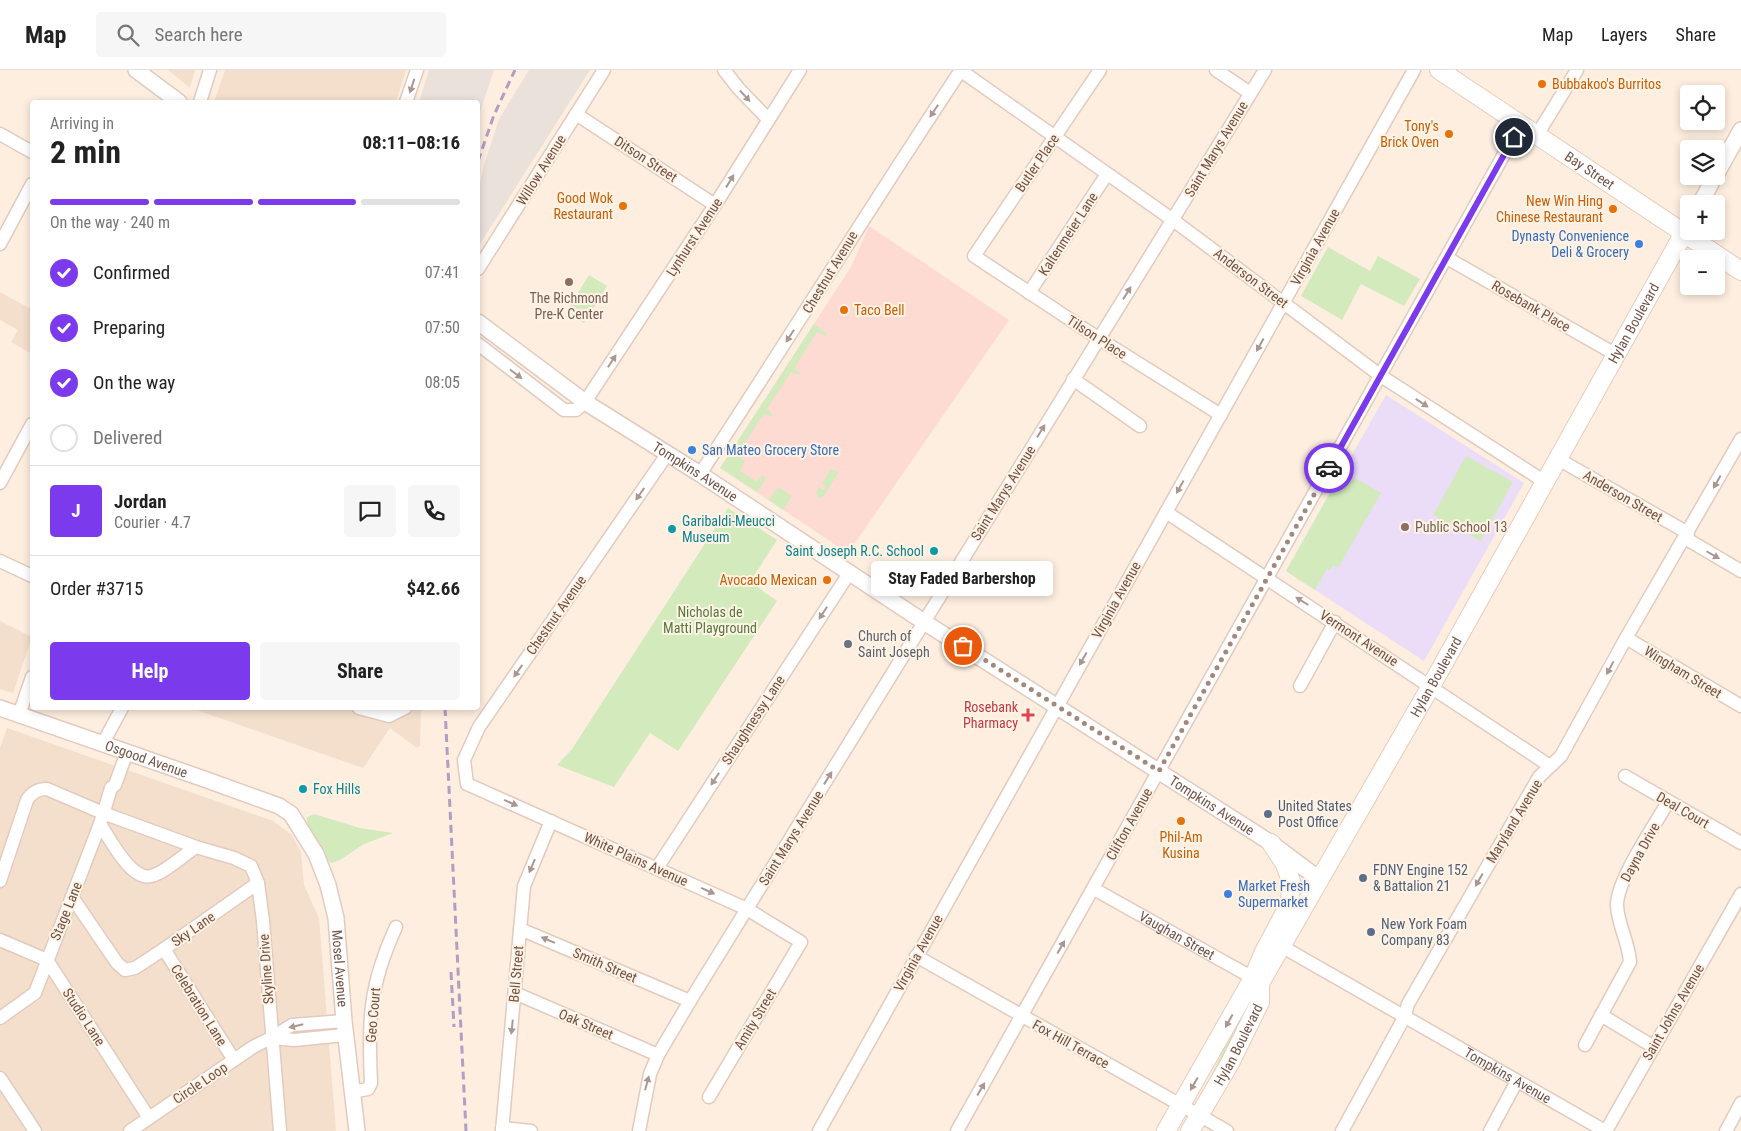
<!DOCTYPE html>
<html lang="en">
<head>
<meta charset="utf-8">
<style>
	body { margin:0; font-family:"Roboto Condensed",sans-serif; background:#f6f6f6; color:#222; height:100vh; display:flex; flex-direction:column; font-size:19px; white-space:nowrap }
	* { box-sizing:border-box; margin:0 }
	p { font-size:16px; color:#767676 }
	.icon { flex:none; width:28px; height:28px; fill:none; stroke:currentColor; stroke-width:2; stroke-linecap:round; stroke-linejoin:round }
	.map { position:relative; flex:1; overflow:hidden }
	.sheet { position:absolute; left:30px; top:30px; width:450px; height:610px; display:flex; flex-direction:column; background:#fff; border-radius:5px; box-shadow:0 2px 8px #0003 }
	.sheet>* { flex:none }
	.buttons { position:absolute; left:1680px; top:15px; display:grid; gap:10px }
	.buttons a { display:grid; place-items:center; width:45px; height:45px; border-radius:5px; background:#fff; box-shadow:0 2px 8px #0003; font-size:25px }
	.pin { position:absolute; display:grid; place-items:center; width:42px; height:42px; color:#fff; margin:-21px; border:2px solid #fff; border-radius:50%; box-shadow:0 1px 5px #0007 }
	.courier { position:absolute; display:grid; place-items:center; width:50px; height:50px; margin:-25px; border:4px solid #7c3aed; border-radius:50%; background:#fff; color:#222; box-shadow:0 1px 6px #0007 }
	.bubble { position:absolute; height:35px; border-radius:5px; background:#fff; box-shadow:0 2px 8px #0003; font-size:16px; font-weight:700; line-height:35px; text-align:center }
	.headline em { font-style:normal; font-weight:700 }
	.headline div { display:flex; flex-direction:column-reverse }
	.headline { display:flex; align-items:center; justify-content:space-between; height:85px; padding:0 20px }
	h1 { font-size:32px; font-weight:700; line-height:38px }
	.bar { display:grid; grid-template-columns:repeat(4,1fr); gap:8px 5px; align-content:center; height:60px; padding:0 20px }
	.bar i { height:6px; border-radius:4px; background:#e0e0e0 }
	.bar .active { background:#7c3aed }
	.bar p { grid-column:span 4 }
	.line { display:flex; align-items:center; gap:12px; padding:0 20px; border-top:1px solid #e0e0e0 }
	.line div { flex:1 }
	.round { display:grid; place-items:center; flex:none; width:52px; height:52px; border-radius:5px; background:#f6f6f6 }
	ol { padding:0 20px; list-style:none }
	li { display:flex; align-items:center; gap:15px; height:55px }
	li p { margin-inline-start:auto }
	li .icon { padding:5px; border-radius:50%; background:#7c3aed; color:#fff; stroke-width:4 }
	li:last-child { color:#767676 }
	li i { width:28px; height:28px; border:2px solid #e0e0e0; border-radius:50% }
	.button { display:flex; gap:10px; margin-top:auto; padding:10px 20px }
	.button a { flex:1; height:58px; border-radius:5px; background:#7c3aed; color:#fff; font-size:20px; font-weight:700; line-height:58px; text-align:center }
	.button a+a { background:#f6f6f6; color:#222 }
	header { display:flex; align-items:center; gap:30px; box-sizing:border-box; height:70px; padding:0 25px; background:#fff; border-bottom:1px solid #e0e0e0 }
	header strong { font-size:24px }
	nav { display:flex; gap:28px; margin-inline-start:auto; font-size:18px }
	.search { width:350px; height:45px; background:#f6f6f6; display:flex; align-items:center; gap:12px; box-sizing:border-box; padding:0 18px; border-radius:5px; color:#767676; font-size:19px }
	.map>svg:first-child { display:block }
</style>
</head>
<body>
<header>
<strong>Map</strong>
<div class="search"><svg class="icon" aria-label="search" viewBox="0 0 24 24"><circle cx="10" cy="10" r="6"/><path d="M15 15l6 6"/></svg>Search here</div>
<nav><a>Map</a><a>Layers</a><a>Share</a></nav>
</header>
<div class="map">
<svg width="1741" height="1061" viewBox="0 0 1741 1061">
	<rect width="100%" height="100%" fill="#fdeedf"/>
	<path fill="#f4dfcd" d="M 168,0 L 195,0 L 190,18 Z
		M 225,0 L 406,0 L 396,32 L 214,32 Z
		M 0,222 L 29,238 L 32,232 L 32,284 L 11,272 L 18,260 L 0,250 Z
		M 0,551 L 32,567 L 13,623 L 0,619 Z
		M 191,638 L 421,638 L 420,676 L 417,678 L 390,658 L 363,698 Z
		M 7,658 L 273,751 L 292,765 L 301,782 L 304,815 L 319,848 L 336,1061 L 0,1061 L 0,678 Z"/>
	<path fill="#fddbd2" d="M 869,156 L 1009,250 L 848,483 L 720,398 L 851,197 Z"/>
	<path fill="#eae1db" d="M 429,0 L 494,0 L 478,48 L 478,32 L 419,32 Z
		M 529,0 L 590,0 L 478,177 L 478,122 L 484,95 L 499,49 Z"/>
	<path fill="#ebdcf8" d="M 1386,325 L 1524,413 L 1424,591 L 1286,501 Z"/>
	<path fill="#d3eabd" d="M 1328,177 L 1370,201 L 1378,186 L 1420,209 L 1404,236 L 1361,214 L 1342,250 L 1301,226 Z
		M 589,205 L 607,216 L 584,253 L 566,242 Z
		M 814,254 L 827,264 L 825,266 L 817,262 L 794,298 L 800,303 L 799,305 L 791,302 L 767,339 L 773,345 L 772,347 L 764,344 L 737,384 L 745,392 L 740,401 L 757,412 L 762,405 L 765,407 L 765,410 L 757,422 L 720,398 Z
		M 1466,386 L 1513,412 L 1481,471 L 1433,445 Z
		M 831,399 L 839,402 L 823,427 L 819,429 L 816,422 L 819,417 L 823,420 L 826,416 L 822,413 Z
		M 1340,405 L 1352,411 L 1355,408 L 1381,423 L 1338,498 L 1333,495 L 1330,500 L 1327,499 L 1315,520 L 1286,501 Z
		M 778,417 L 792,426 L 783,440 L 769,430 Z
		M 728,438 L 777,470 L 750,512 L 777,531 L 678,681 L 650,663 L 614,717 L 557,695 L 572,679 Z
		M 314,744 L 360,758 L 393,763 L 364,774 L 340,790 L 331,793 C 323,788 305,755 307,747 Z
		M 1248,933 L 1251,934 L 1229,981 L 1203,1023 L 1232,961 Z"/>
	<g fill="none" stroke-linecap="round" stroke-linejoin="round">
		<g stroke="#e2cbbe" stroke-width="15">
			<g id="minor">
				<path d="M 724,0 L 739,19 L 768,49"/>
				<path d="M 960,0 L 1173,150 L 1381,306 L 1545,412"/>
				<path d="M 1100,0 L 974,186 L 1098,268 L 1221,345"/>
				<path d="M 1216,0 L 1250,23"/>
				<path d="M 200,32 L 210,0"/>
				<path d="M 406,32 L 417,0"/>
				<path d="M 576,44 L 715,135"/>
				<path d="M 0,64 L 32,82"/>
				<path d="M 1537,65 L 1577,0"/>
				<path d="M 0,174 L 32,114"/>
				<path d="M 1447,188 L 1615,284"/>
				<path d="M 478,199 L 604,0"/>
				<path d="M 1029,223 L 1107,104"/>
				<path d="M 478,274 L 564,340 L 576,340 L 585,332 L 715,135 L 800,0"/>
				<path d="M 1073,309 L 1140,356"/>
				<path d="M 668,383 L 479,657 L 464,690 L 467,714 L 747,839 L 801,872 L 709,1027"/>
				<path d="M 1558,389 L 1688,463"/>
				<path d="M 700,404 C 788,270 872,134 961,0"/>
				<path d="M 0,413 L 32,354"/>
				<path d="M 1166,442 L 1550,696"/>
				<path d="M 1685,468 L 1741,501"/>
				<path d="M 0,491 L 32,506"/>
				<path d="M 1626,568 L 1741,636"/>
				<path d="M 1300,616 L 1335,552"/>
				<path d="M 359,638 L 389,646 L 405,638"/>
				<path d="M 19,645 L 32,607"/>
				<path d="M 103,673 L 122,638"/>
				<path d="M 1625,706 L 1741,773"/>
				<path d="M 100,754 C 110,769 131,811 151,806 C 163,804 185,784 196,777"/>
				<path d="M 657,798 L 850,502"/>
				<path d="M 0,811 L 27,730 C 32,722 38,719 47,719 L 103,743 L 196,777 L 234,788 L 251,796 L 258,813 L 263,851 L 280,1061"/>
				<path id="s1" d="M 1094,819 L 1253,908"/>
				<path d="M 72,827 L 117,893 L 125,900 L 135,898 L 164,879 L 258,813"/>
				<path d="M 520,859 L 690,931"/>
				<path d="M 0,870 L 47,890 L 149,1048"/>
				<path id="s2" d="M 1281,876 L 1605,1061"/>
				<path d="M 164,879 L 234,990"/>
				<path d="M 916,886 L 1227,1061"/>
				<path d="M 515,923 L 658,985"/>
				<path d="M 1601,945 L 1654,977"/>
				<path d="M 0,948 L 35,923 L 100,754 L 111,718 L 115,715 L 127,682"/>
				<path d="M 344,951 L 292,955 L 271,968 L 294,970 L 345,965"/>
				<path d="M 1585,975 L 1630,892 C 1629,873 1618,855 1617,836 C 1616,811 1655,755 1668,732"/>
				<path d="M 0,1008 L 35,1061"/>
				<path d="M 352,1022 L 368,1019 L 371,1013 C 368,950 369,916 396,857"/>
				<path d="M 502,1058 L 531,1061"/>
				<path d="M 130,1061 L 253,977 L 271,968"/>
				<path d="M 502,1061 L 524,816 L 551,751"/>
				<path d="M 639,1061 L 650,1004 L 658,985 L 690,931 L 1265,0"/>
				<path d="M 819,1061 L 1414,0"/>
				<path d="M 957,1061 L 1521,54"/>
				<path d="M 1342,1061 L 1404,948 L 1408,934 L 1539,707 L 1561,686 L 1626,568 L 1741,369"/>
				<path d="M 1490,1061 L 1517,1011"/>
				<path d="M 1606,1061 L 1741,824"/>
				<path d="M 1726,1061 L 1741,1033"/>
			</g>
		</g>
		<g stroke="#e2cbbe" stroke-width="18">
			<g id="tertiary">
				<path d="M 136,0 L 179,32"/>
				<path d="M 1716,105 L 1741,60"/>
				<path d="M 1700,134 L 1715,106"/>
				<path id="s3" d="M 478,252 L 585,332 L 700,404 L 924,552 L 1271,773 L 1319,809"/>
				<path id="s4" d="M 0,638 L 207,710 L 279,736 L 291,744 L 316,784 L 328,815 L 336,848 L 344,951 L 357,1061"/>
			</g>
		</g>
		<g stroke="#e8ccbb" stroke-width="20">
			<g id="secondary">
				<path id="s5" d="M 1439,0 L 1741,201"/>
				<path d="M 1166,1061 L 1253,908 L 1264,882 L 1290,833 L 1291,811 L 1285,794 L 1271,773"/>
				<path id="s6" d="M 1190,1061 L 1230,993 L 1260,932 L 1260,913 L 1431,616 L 1684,163"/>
			</g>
		</g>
		<use href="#minor" stroke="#fff" stroke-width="12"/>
		<use href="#tertiary" stroke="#fff" stroke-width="15"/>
		<use href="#secondary" stroke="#fff" stroke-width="18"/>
		<path stroke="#b09ec5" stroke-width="3" stroke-dasharray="8 5" stroke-linecap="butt" d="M 478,91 L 494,45 L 515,0
			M 445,638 L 466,1061
			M 451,902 L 454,957"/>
	</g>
	<defs><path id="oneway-solid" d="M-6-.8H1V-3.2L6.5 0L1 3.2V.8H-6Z" transform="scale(1.25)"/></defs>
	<g fill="#ab9790">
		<use href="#oneway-solid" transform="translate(412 16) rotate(108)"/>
		<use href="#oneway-solid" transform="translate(745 26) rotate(47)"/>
		<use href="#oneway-solid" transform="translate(934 41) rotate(124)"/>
		<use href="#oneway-solid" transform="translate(730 111) rotate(-58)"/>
		<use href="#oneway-solid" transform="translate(1127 223) rotate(-58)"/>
		<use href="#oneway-solid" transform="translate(790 266) rotate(123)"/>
		<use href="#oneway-solid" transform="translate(1260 275) rotate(119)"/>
		<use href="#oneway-solid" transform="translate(612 291) rotate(-57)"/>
		<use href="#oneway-solid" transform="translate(516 304) rotate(37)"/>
		<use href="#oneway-solid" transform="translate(1422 333) rotate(33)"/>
		<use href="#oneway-solid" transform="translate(1041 361) rotate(-58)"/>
		<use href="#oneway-solid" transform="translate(1717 412) rotate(119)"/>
		<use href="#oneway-solid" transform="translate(1180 417) rotate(119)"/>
		<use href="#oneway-solid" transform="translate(640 424) rotate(125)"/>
		<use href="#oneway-solid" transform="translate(1713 485) rotate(30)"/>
		<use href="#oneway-solid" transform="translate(1302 531) rotate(-148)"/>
		<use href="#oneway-solid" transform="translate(823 543) rotate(123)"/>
		<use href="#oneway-solid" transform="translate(1083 589) rotate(119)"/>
		<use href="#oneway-solid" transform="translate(1610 598) rotate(118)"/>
		<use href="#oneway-solid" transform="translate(518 601) rotate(125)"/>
		<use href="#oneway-solid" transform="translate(828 708) rotate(-58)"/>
		<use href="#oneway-solid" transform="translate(715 709) rotate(123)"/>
		<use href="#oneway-solid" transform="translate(511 733) rotate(24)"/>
		<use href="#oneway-solid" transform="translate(532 796) rotate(113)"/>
		<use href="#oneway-solid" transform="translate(1479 810) rotate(120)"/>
		<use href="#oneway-solid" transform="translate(708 821) rotate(24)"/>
		<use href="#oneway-solid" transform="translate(548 870) rotate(-157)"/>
		<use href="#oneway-solid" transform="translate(1061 877) rotate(-61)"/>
		<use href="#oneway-solid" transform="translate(1229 951) rotate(119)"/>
		<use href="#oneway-solid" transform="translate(296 956) rotate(167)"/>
		<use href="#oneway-solid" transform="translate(512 957) rotate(96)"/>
		<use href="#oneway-solid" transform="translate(647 1013) rotate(-75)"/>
		<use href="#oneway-solid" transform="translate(1194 1014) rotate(120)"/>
		<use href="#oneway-solid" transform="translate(981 1019) rotate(-60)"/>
	</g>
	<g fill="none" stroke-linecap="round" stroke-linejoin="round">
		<path stroke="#a3897c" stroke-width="5" stroke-dasharray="0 9" d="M 963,576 L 1159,701 L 1329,398"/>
		<path stroke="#7c3aed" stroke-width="6" d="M 1329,398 L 1514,67"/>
	</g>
	<g fill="#e8710a" stroke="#fff3e5" stroke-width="2">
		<circle cx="1542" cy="14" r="5"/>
		<circle cx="1449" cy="64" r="5"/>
		<circle cx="623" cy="136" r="5"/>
		<circle cx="1613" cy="139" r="5"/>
		<circle cx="844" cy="240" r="5"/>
		<circle cx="827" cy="510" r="5"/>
		<circle cx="1181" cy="751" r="5"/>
	</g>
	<g fill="#3f7fe0" stroke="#fff3e5" stroke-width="2">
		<circle cx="1639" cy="174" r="5"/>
		<circle cx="692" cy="380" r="5"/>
		<circle cx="1228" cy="824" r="5"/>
	</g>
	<g fill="#8d6e63" stroke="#fff3e5" stroke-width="2">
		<circle cx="569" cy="212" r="5"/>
		<circle cx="1405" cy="457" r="5"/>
	</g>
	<g fill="#0f9aa8" stroke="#fff3e5" stroke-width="2">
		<circle cx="672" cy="459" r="5"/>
		<circle cx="934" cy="481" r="5"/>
		<circle cx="303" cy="719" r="5"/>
	</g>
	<circle fill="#6b7280" stroke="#fff3e5" stroke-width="2" cx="848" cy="574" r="5"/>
	<path fill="#e0444e" stroke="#fff3e5" stroke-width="2" d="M1025.5 637.5h5v5h5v5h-5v5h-5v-5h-5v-5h5z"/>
	<g fill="#5c6f8a" stroke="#fff3e5" stroke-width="2">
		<circle cx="1268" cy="744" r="5"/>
		<circle cx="1363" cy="808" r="5"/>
		<circle cx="1371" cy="862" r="5"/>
	</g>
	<g text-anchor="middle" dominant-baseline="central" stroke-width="4" stroke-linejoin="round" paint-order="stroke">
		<g font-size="14" fill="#c56008" stroke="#fff3e5" text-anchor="end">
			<text x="1552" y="14" text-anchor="start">Bubbakoo's Burritos</text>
			<text x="1439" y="56">Tony's<tspan x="1439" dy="16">Brick Oven</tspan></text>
			<text x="613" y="128">Good Wok<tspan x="613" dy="16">Restaurant</tspan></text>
			<text x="1603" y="131">New Win Hing<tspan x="1603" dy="16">Chinese Restaurant</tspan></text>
			<text x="854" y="240" text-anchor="start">Taco Bell</text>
			<text x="817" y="510">Avocado Mexican</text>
			<text x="1181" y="767" text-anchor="middle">Phil-Am<tspan x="1181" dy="16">Kusina</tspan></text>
		</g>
		<g font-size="14" fill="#735246" stroke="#fff3e5">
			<text transform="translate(1216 79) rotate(-59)">Saint Marys Avenue</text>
			<text transform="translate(646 89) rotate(33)">Ditson Street</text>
			<text transform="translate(1037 93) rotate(-56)">Butler Place</text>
			<text transform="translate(541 100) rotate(-58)">Willow Avenue</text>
			<text stroke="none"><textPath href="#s5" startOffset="181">Bay Street</textPath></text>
			<text transform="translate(1068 164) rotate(-57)">Kaltenmeier Lane</text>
			<text transform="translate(694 167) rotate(-57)">Lynhurst Avenue</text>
			<text transform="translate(1315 177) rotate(-61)">Virginia Avenue</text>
			<text transform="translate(830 202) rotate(-59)">Chestnut Avenue</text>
			<text transform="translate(1251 208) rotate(37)">Anderson Street</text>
			<text transform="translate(1531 236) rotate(30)">Rosebank Place</text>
			<text stroke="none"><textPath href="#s6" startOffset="924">Hylan Boulevard</textPath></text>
			<text transform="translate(1097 267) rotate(33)">Tilson Place</text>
			<text stroke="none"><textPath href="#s3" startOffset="264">Tompkins Avenue</textPath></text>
			<text transform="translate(1003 423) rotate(-58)">Saint Marys Avenue</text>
			<text transform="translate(1623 426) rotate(30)">Anderson Street</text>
			<text transform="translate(1116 530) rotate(-61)">Virginia Avenue</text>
			<text transform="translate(556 545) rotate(-55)">Chestnut Avenue</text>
			<text transform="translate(1359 568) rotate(33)">Vermont Avenue</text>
			<text transform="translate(1683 602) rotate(31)">Wingham Street</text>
			<text stroke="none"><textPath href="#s6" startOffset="519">Hylan Boulevard</textPath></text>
			<text transform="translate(753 650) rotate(-57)">Shaughnessy Lane</text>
			<text stroke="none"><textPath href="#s4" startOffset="155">Osgood Avenue</textPath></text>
			<text stroke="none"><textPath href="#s3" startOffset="879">Tompkins Avenue</textPath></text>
			<text transform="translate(1683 740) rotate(30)">Deal Court</text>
			<text transform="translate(1514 751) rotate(-59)">Maryland Avenue</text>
			<text transform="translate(1129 754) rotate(-61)">Clifton Avenue</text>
			<text transform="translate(791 768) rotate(-58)">Saint Marys Avenue</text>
			<text transform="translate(1640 782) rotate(-61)">Dayna Drive</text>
			<text transform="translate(636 789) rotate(24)">White Plains Avenue</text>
			<text transform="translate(66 841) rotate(-68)">Stage Lane</text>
			<text transform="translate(193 859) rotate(-35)">Sky Lane</text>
			<text stroke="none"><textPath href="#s1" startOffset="95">Vaughan Street</textPath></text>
			<text transform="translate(918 883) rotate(-61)">Virginia Avenue</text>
			<text transform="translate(605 895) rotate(23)">Smith Street</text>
			<text stroke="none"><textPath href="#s4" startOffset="475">Mosel Avenue</textPath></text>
			<text transform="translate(266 899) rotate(-94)">Skyline Drive</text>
			<text transform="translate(516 904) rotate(-85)">Bell Street</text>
			<text transform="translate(199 935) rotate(58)">Celebration Lane</text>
			<text transform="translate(1673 942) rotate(-60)">Saint Johns Avenue</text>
			<text transform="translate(373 945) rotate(-85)">Geo Court</text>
			<text transform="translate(84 947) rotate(57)">Studio Lane</text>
			<text transform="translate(755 949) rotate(-59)">Amity Street</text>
			<text transform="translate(586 954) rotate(23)">Oak Street</text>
			<text transform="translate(1071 974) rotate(29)">Fox Hill Terrace</text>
			<text stroke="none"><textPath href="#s6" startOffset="99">Hylan Boulevard</textPath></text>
			<text stroke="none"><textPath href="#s2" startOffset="261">Tompkins Avenue</textPath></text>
			<text transform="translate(200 1013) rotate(-34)">Circle Loop</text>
		</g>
		<g font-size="14" fill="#366cbe" stroke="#fff3e5" text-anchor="start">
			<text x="1629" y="166" text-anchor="end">Dynasty Convenience<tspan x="1629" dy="16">Deli &amp; Grocery</tspan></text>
			<text x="702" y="380">San Mateo Grocery Store</text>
			<text x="1238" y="816">Market Fresh<tspan x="1238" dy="16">Supermarket</tspan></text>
		</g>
		<g font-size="14" fill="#785e54" stroke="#fff3e5">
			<text x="569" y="228">The Richmond<tspan x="569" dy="16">Pre-K Center</tspan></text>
			<text x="1415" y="457" text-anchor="start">Public School 13</text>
		</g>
		<g font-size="14" fill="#0d838f" stroke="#fff3e5" text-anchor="start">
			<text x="682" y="451">Garibaldi-Meucci<tspan x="682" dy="16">Museum</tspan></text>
			<text x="924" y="481" text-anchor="end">Saint Joseph R.C. School</text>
			<text x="313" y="719">Fox Hills</text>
		</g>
		<g font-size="14" fill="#54793e" stroke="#fff3e5">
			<text x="710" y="542">Nicholas de<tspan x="710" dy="16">Matti Playground</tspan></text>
		</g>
		<g font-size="14" fill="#5b616d" stroke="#fff3e5" text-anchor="start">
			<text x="858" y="566">Church of<tspan x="858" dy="16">Saint Joseph</tspan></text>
		</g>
		<g font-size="14" fill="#be3a42" stroke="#fff3e5" text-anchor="end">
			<text x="1018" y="637">Rosebank<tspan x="1018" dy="16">Pharmacy</tspan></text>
		</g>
		<g font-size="14" fill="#4e5e75" stroke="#fff3e5" text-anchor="start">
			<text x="1278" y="736">United States<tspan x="1278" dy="16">Post Office</tspan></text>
			<text x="1373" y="800">FDNY Engine 152<tspan x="1373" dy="16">&amp; Battalion 21</tspan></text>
			<text x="1381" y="854">New York Foam<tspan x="1381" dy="16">Company 83</tspan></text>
		</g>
	</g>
</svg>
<div class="buttons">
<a><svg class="icon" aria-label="locate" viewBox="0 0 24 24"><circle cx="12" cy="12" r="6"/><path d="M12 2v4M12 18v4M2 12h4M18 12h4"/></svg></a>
<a><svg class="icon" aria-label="layers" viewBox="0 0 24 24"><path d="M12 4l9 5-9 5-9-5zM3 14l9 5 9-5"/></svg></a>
<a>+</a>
<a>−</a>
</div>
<div class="pin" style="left:963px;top:576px;background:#ea580c"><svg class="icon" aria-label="bag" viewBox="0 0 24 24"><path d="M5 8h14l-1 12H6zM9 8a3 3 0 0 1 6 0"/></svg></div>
<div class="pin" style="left:1514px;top:67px;background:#1f2937"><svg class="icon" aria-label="home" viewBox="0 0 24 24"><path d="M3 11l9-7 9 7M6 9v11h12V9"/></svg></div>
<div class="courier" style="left:1329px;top:398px"><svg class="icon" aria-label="car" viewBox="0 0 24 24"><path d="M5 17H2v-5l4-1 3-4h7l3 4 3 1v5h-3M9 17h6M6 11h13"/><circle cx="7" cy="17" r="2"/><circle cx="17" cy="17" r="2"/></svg></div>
<div class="bubble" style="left:871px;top:491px;width:182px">Stay Faded Barbershop</div>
<section class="sheet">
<div class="headline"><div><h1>2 min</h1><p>Arriving in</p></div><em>08:11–08:16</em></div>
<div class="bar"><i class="active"></i><i class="active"></i><i class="active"></i><i></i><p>On the way · 240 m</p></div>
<ol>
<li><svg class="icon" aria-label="check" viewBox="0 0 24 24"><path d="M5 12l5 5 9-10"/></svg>Confirmed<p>07:41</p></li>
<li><svg class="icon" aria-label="check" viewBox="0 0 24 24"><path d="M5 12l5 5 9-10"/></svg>Preparing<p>07:50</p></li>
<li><svg class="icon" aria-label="check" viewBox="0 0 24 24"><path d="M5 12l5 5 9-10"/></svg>On the way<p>08:05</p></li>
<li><i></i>Delivered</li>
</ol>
<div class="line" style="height:90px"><b class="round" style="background:#7c3aed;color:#fff">J</b><div><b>Jordan</b><p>Courier · 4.7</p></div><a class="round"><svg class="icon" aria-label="chat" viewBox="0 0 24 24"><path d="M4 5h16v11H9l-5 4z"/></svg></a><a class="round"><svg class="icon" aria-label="phone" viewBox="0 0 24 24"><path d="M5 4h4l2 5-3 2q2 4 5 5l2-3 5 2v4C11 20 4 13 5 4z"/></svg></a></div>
<div class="line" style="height:65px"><div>Order #3715</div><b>$42.66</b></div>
<div class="button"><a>Help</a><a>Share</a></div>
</section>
</div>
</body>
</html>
